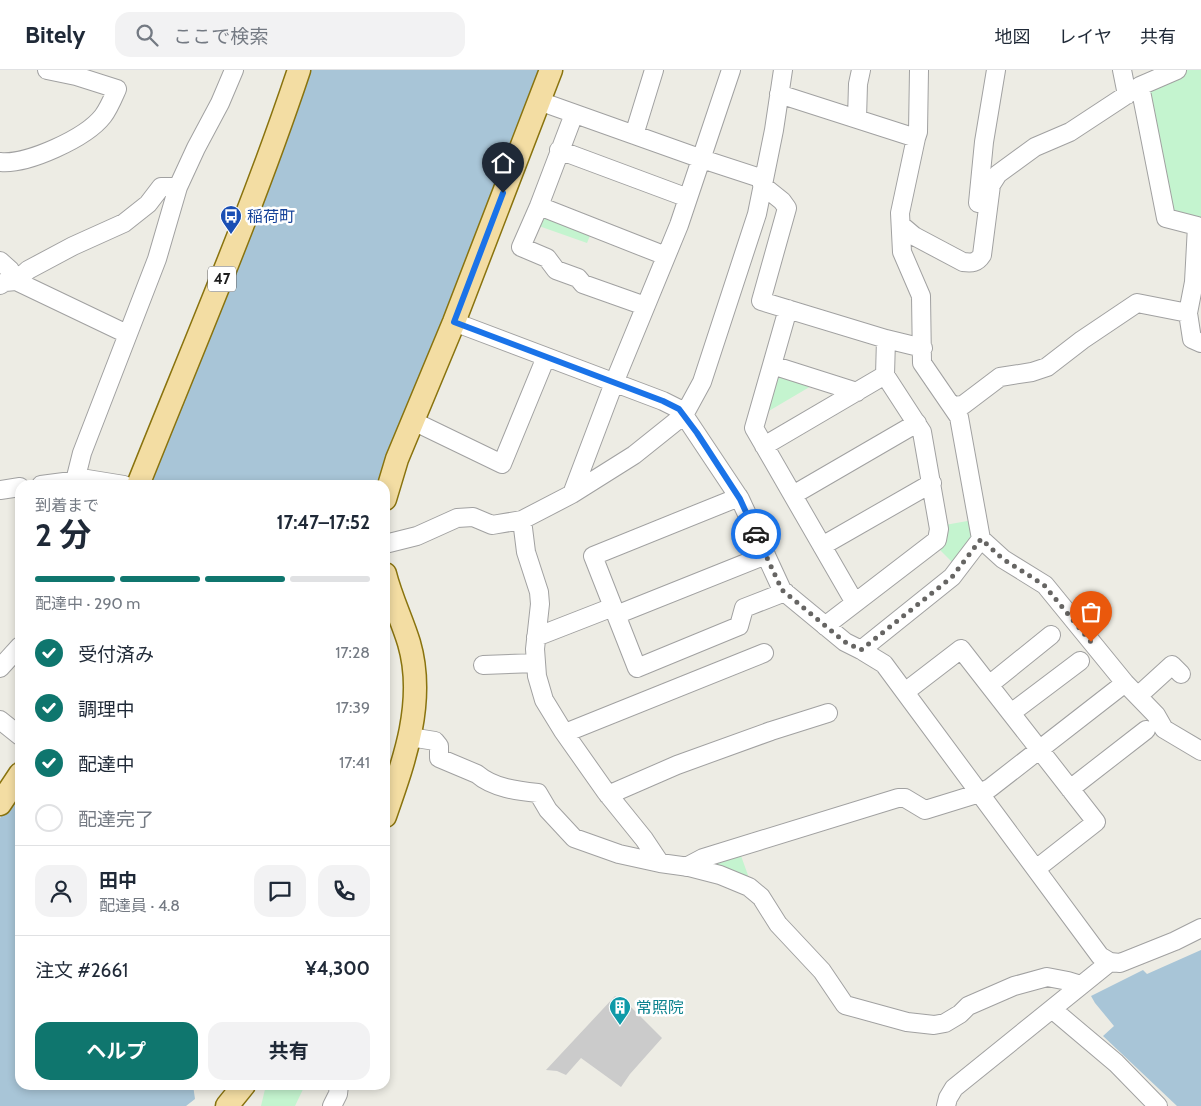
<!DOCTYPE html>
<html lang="ja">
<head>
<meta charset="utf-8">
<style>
	body { margin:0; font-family:Cabin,"Noto Sans JP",sans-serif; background:#f2f2f3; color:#1f2937; height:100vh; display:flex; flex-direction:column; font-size:19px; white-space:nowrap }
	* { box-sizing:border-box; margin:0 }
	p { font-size:16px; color:#747a83 }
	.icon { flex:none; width:28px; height:28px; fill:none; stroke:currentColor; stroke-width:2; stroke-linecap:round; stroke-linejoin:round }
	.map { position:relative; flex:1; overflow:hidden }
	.details { position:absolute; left:15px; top:410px; width:375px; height:610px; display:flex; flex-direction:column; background:#fff; border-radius:15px; box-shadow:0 2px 8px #0003 }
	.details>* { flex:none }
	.pin { position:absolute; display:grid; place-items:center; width:42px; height:42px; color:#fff; margin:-51px -21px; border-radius:50% 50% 50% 0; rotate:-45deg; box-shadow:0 0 5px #0007 }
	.pin .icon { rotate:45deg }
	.courier { position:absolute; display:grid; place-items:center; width:50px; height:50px; margin:-25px; border:4px solid #1a73e8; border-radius:50%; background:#fff; color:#222; box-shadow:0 1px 6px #0007 }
	.head em { font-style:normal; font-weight:700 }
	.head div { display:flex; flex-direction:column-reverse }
	.head { display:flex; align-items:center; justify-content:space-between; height:85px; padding:0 20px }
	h1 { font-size:32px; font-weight:700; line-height:38px }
	.bar { display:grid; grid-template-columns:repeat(4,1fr); gap:8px 5px; align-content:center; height:60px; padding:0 20px }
	.bar i { height:6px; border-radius:4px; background:#e0e1e3 }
	.bar .active { background:#0f766e }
	.bar p { grid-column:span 4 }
	.line { display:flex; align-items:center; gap:12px; padding:0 20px; border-top:1px solid #e0e1e3 }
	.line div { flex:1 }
	.round { display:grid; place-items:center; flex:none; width:52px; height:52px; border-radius:15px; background:#f2f2f3 }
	ol { padding:0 20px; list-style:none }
	li { display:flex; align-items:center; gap:15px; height:55px }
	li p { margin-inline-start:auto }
	li .icon { padding:5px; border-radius:50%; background:#0f766e; color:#fff; stroke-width:4 }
	li:last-child { color:#747a83 }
	li i { width:28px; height:28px; border:2px solid #e0e1e3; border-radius:50% }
	.primary-button { display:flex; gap:10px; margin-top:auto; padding:10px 20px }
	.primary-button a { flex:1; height:58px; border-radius:15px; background:#0f766e; color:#fff; font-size:20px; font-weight:700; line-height:58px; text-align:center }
	.primary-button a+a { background:#f2f2f3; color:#1f2937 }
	header { display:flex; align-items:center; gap:30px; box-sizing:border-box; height:70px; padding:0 25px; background:#fff; border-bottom:1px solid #e0e1e3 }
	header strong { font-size:24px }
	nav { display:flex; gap:28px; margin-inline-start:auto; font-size:18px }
	.search { width:350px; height:45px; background:#f2f2f3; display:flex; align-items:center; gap:12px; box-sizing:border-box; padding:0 18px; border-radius:15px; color:#747a83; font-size:19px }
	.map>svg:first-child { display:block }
</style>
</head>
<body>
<header>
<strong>Bitely</strong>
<div class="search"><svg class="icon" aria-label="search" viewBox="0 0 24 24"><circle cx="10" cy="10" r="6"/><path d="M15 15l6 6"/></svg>ここで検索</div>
<nav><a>地図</a><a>レイヤ</a><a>共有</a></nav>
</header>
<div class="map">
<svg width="1201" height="1036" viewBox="0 0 1201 1036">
	<rect width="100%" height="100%" fill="#edece4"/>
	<path fill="#cbcbcb" d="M 615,926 L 628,934 L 662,968 L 630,1004 L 621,1017 L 581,988 L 566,1005 L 557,1001 L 546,1000 Z"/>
	<path fill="#c4f4cf" d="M 1187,0 L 1201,0 L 1201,151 L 1170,143 L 1145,19 Z
		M 540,144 L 591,163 L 587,173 L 536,155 Z
		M 774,304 L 818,312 L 762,345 Z
		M 973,450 L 977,470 L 956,496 L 937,477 L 945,455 Z
		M 740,783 L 749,808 L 707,793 Z
		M 266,1015 L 305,1015 L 295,1036 L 261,1036 Z"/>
	<path fill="#a8c5d7" d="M 308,0 L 542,0 L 383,415 L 150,415 Z
		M 20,724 L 20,1015 L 193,1015 L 195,1029 L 186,1036 L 0,1036 L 0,748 Z
		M 1201,880 L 1201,1036 L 1177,1036 L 1103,966 L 1114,956 L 1095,933 L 1091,926 L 1143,900 L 1147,904 Z"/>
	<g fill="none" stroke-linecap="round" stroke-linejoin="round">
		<g stroke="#a1a1a1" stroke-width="20">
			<path id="minor" d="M 1122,0 L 1127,25
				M 1140,16 L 1166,148 L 1197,156 L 1194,212 L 1188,243
				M 779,24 L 916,68 L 900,143 L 902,182 L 921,226 L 922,293 L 959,347 L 981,469 L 1003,489 L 1045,515 L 1125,613 L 1156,645 L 1164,659 L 1201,681
				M 539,31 L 702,89 L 763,109
				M 574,44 L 539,136 L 666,186
				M 857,49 L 858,14 L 861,0
				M 634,65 L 654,0
				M 916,68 L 918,62 L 919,0
				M 559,80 L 688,128
				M 0,92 C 27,95 86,68 103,46 C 109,38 113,28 117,19 L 76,6 L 47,0
				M 762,115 L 782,131 L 787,138 L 761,231 L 886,269 L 885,305 L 922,362 L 939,459 L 937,470 L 825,556
				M 978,133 L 984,72 L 996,0
				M 539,136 L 521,177 L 547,188 L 556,200 L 578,208 L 583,214 L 645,236
				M 901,155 L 914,166 L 963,192 C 972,193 977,193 982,185 L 991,115 L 998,104 L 1035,77 L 1070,62 L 1140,16 L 1177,0
				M 0,191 L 10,200 L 16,211 L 127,264
				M 0,215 L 5,212 L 16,211 L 28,200 L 73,176 L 124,153 L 148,134 L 161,117 L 178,117
				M 788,239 L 754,358 L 855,533
				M 454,252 L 663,331 L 679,339 L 684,345 L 740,429 L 782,520 L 845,572 L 861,580 L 884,594 L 1100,886 L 1110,892 L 1120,893 L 1175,871 L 1201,858
				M 886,269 L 923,278
				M 772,295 L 857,322
				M 952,336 L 963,335 L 1000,307 L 1032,302 L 1047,297 L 1082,270 L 1137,233 L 1188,243 L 1192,269 L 1201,273
				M 413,351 L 502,394 L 546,287
				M 764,376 L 885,305
				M 41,415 L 87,409 L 124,415
				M 74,415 L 82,383 L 157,189 L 178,117 L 196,78 L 220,33 L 234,0
				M 0,420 L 20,417
				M 572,424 L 614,313 L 679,155 L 731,0
				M 793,425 L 917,353
				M 739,427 L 593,486 L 637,598 L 739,556 L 744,538 L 785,522
				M 522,450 L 526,482 L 539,522 L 540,534 L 535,579 L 537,606 L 544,630 L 563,661 L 606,722 L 644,769 L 660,793
				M 385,474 L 417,466 L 457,448 L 473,447 L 492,455 L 522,450 L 572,424 L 634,385 L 684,345 L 702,312 L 757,144 L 774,60 L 783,0
				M 822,476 L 932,413
				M 616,545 L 766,485
				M 536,567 L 613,537
				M 861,580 L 952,507 L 981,469
				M 483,595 L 536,593
				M 0,598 L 20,576
				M 989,615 L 1096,752 L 1036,799
				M 905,622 L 961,579 L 989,615 L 1051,565
				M 1138,626 L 1172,595 L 1181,604
				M 1011,643 L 1080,591
				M 0,650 L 20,666
				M 565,663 L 764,583
				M 410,667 L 435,671 L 439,676 L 439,688 L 477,704 C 493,718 518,721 538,723 L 548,740 L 574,768 L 619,784 L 660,793 L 689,797 L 720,805 L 749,817 L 761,827 L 778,854 L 822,901 L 845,935 L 907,952 L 934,955 L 945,953 L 960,944 L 968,936 L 1014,916 L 1047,907 L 1068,911 L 1081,915
				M 1070,719 L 1146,660
				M 608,725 L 677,695 L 771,661 L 828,643
				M 686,797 L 703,788 L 898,728 L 905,728 L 925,740 L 980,723 L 990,718 L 1125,613
				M 1052,939 L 1116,993 L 1158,1036
				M 332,1036 L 338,1024 L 339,1015
				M 946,1036 L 948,1028 L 954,1018 L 1110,892"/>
		</g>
		<g stroke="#89730e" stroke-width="25">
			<path id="major" d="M 138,415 C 193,277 252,141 299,0
				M 385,429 L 397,389 L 454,252 L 551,0
				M 385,504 C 391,528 402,550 409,573 C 426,631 404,692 385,746
				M 0,734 L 20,704
				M 227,1036 L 244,1015"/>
		</g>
		<use href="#minor" stroke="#fff" stroke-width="18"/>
		<use href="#major" stroke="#f3dda3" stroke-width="22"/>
	</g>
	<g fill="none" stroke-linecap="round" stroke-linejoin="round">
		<path stroke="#666563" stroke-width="5" stroke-dasharray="0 9" d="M 756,464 L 782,520 L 845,572 L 861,580 L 952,507 L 981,469 L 1003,489 L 1044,515 L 1091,572"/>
		<path stroke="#1a73e8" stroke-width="6" d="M 503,123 L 454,252 L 663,331 L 679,339 L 697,363 L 740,429 L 756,464"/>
	</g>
	<defs>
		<g id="bus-pin" transform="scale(1.125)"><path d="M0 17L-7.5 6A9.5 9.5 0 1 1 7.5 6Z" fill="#1a4fb4" stroke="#fff"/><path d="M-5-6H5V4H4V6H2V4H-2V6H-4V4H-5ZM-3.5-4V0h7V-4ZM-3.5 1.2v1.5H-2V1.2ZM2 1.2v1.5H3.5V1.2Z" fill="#fff"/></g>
		<g id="building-pin" transform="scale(1.125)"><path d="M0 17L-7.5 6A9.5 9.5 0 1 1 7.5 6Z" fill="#0f9aa8" stroke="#fff"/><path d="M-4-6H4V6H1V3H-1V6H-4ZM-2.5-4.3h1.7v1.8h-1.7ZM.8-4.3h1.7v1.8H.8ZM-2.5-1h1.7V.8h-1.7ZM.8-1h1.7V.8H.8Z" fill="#fff"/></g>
	</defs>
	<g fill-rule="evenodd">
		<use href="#bus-pin" x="231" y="146"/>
		<use href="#building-pin" x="620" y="937"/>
	</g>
	<g text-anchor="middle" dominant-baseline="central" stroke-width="5" stroke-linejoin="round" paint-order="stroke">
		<rect fill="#fff" stroke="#616161" stroke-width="1" x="208" y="196.5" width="28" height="25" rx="4"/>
		<g font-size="15" font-weight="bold" fill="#1d1d1d">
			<text x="222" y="209">47</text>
		</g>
		<g font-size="16" fill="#164399" stroke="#fff" text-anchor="start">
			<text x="247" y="146">稲荷町</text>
		</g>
		<g font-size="16" fill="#0d838f" stroke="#fff" text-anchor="start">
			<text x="636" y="937">常照院</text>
		</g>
	</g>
</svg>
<div class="pin" style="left:1091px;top:572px;background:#ea580c"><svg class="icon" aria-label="bag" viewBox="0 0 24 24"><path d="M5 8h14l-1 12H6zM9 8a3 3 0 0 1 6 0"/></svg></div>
<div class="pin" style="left:503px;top:123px;background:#1f2937"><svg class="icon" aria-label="home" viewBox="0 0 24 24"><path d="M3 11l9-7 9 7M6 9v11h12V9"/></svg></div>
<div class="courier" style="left:756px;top:464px"><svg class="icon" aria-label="car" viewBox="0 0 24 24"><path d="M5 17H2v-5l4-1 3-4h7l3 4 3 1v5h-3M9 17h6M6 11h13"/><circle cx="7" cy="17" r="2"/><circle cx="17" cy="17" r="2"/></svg></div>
<section class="details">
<div class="head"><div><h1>2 分</h1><p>到着まで</p></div><em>17:47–17:52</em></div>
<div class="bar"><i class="active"></i><i class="active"></i><i class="active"></i><i></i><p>配達中 · 290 m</p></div>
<ol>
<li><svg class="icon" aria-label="check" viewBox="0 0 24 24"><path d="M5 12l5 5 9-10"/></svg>受付済み<p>17:28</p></li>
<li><svg class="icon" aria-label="check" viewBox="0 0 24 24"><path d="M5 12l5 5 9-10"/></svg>調理中<p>17:39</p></li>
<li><svg class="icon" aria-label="check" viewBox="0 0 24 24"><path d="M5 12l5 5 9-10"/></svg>配達中<p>17:41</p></li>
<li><i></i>配達完了</li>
</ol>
<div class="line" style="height:90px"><a class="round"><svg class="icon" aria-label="person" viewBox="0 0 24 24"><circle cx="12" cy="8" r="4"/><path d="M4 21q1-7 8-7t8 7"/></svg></a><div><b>田中</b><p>配達員 · 4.8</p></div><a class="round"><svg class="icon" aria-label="chat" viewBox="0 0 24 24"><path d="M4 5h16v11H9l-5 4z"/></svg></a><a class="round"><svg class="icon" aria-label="phone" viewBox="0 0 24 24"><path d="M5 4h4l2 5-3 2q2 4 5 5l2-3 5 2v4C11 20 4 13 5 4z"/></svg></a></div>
<div class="line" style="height:65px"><div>注文 #2661</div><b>¥4,300</b></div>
<div class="primary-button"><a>ヘルプ</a><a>共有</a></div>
</section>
</div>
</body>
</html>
